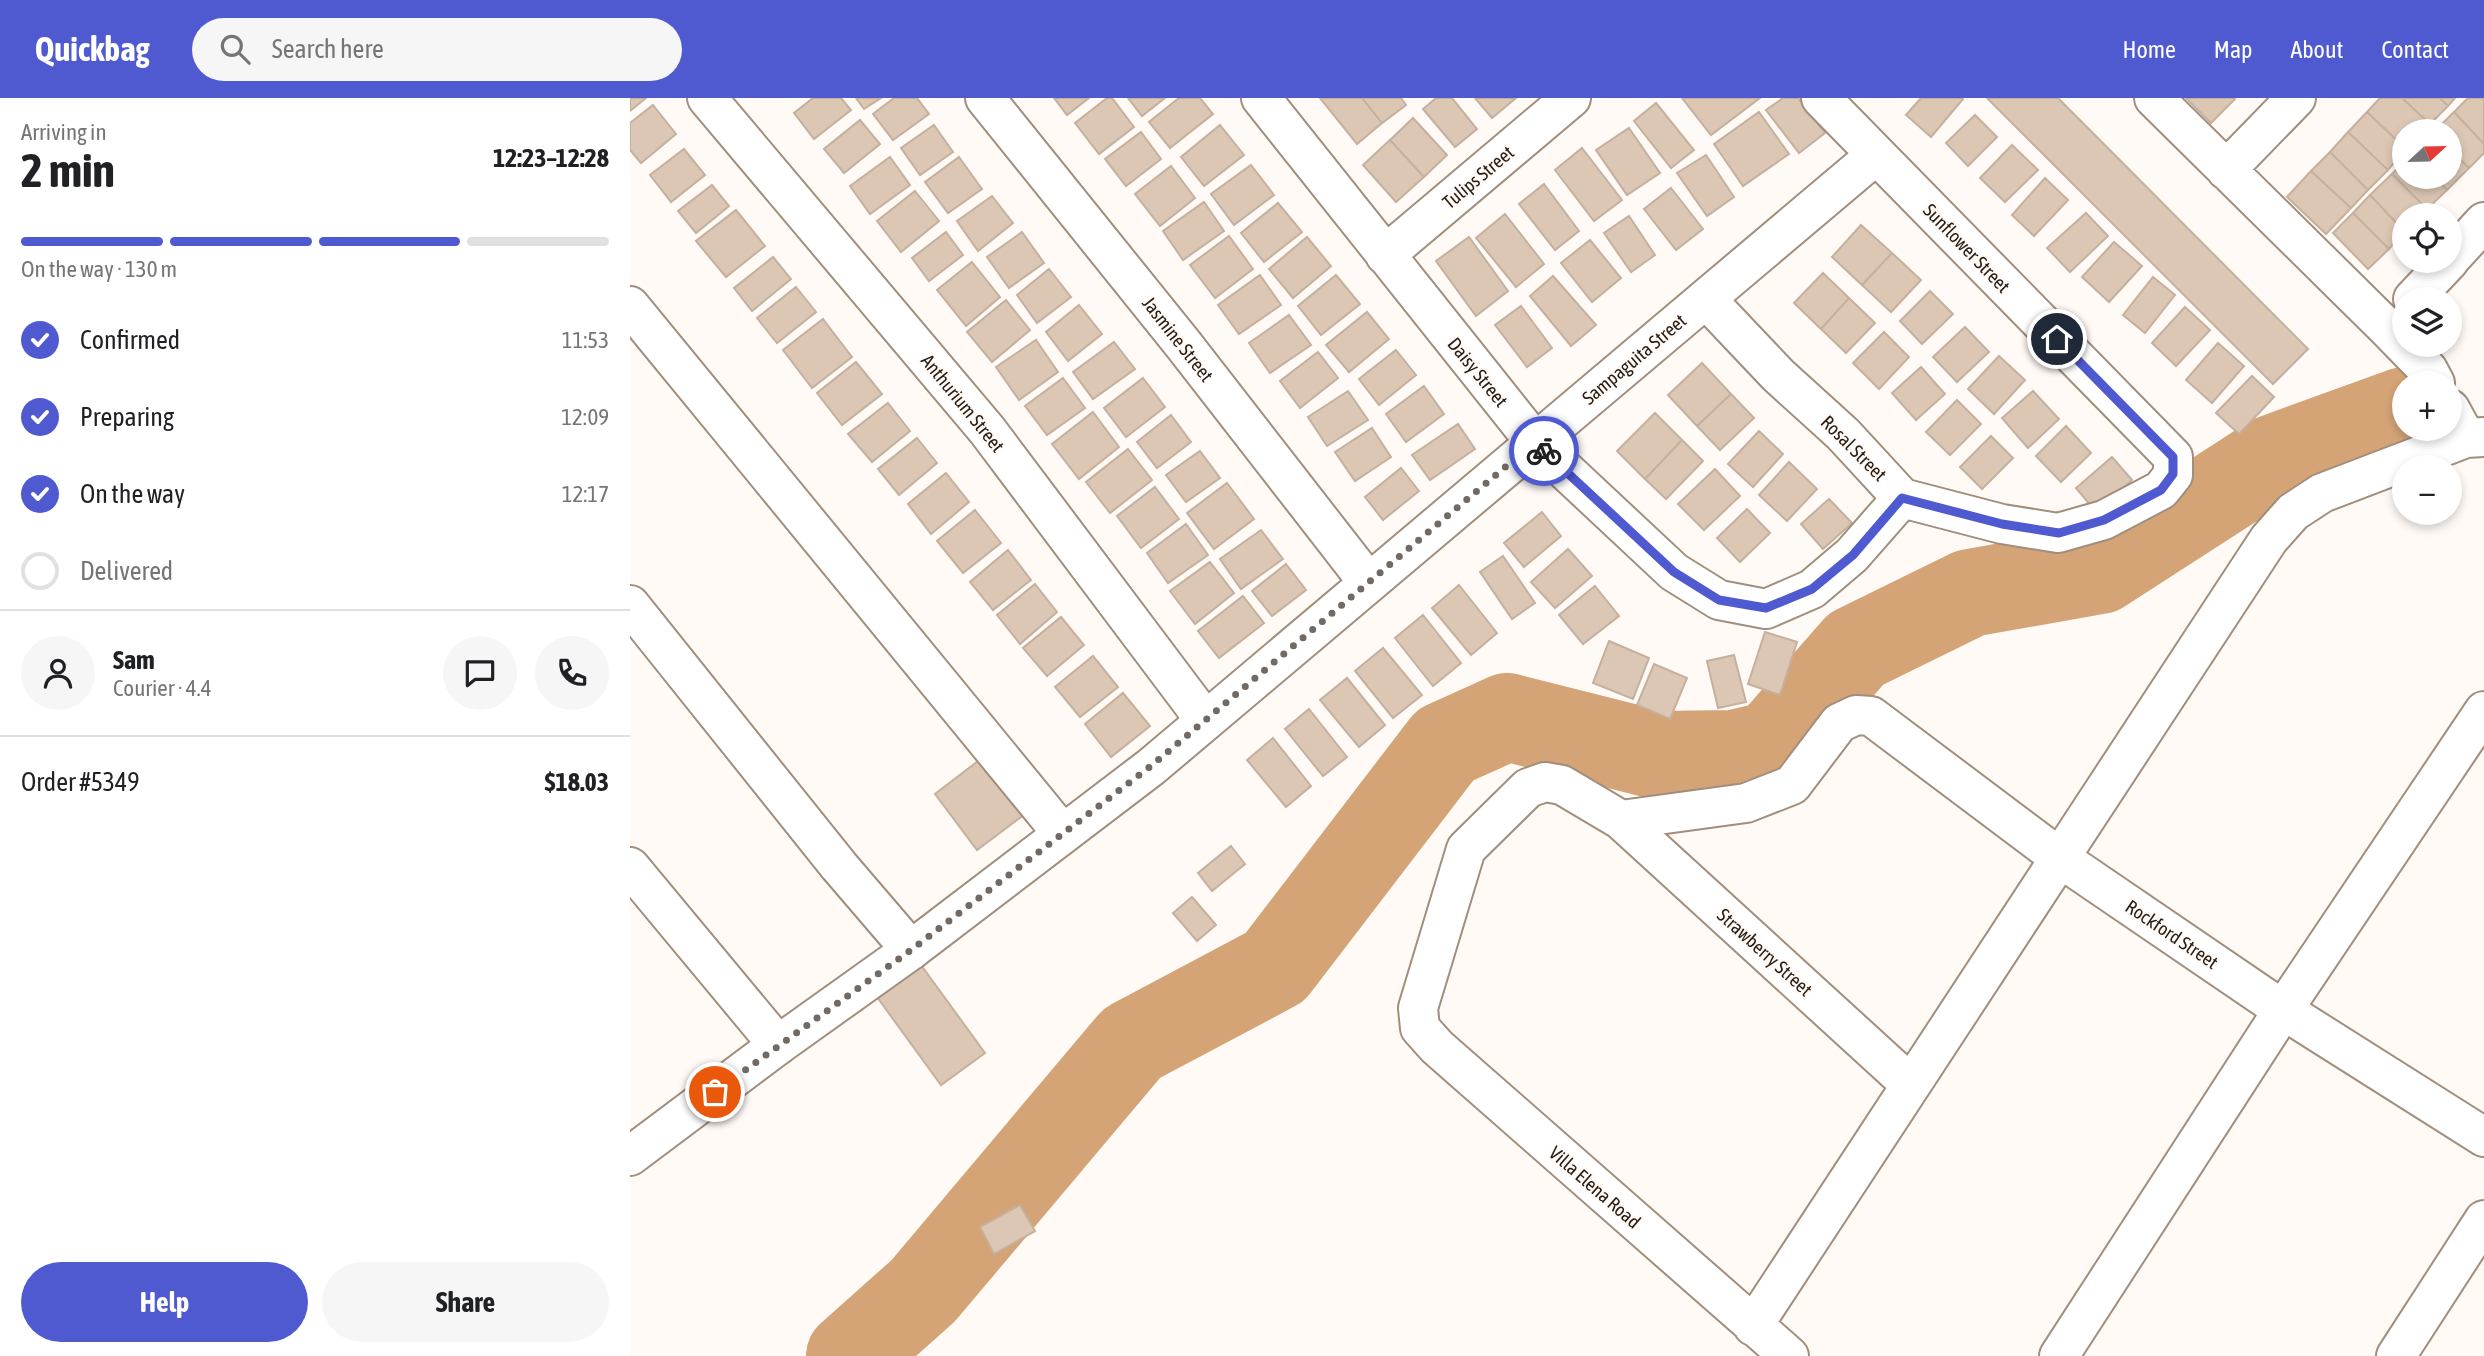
<!DOCTYPE html>
<html lang="en">
<head>
<meta charset="utf-8">
<style>
	body { margin:0; font-family:"Asap Condensed",sans-serif; background:#f6f6f6; color:#202124; height:100vh; display:flex; flex-direction:column; font-size:26px; white-space:nowrap }
	* { box-sizing:border-box; margin:0 }
	p { font-size:23px; color:#757577 }
	.icon { flex:none; width:38px; height:38px; fill:none; stroke:currentColor; stroke-width:2; stroke-linecap:round; stroke-linejoin:round }
	.map { position:relative; flex:1; overflow:hidden }
	.panel { display:flex; flex-direction:column; background:#fff; width:630px }
	.panel>* { flex:none }
	.needle { width:46px; rotate:68deg }
	.fabs { position:absolute; left:1762px; top:21px; display:grid; gap:14px }
	.fabs a { display:grid; place-items:center; width:70px; height:70px; border-radius:50%; background:#fff; box-shadow:0 4px 10px #0003; font-size:35px }
	.pin { position:absolute; display:grid; place-items:center; width:60px; height:60px; color:#fff; margin:-30px; border:4px solid #fff; border-radius:50%; box-shadow:0 2px 7px #0007 }
	.courier { position:absolute; display:grid; place-items:center; width:70px; height:70px; margin:-35px; border:5px solid #4f5ad0; border-radius:50%; background:#fff; color:#222; box-shadow:0 2px 9px #0007 }
	.headline em { font-style:normal; font-weight:700 }
	.headline div { display:flex; flex-direction:column-reverse }
	.headline { display:flex; align-items:center; justify-content:space-between; height:119px; padding:0 21px }
	h1 { font-size:46px; font-weight:700; line-height:52px }
	.bar { display:grid; grid-template-columns:repeat(4,1fr); gap:10px 7px; align-content:center; height:84px; padding:0 21px }
	.bar i { height:9px; border-radius:5px; background:#e0e0e0 }
	.bar .current { background:#4f5ad0 }
	.bar p { grid-column:span 4 }
	.line { display:flex; align-items:center; gap:18px; padding:0 21px; border-top:2px solid #e0e0e0 }
	.line div { flex:1 }
	.round { display:grid; place-items:center; flex:none; width:74px; height:74px; border-radius:37px; background:#f6f6f6 }
	ol { padding:0 21px; list-style:none }
	li { display:flex; align-items:center; gap:21px; height:77px }
	li p { margin-inline-start:auto }
	li .icon { padding:7px; border-radius:50%; background:#4f5ad0; color:#fff; stroke-width:4 }
	li:last-child { color:#757577 }
	li i { width:38px; height:38px; border:4px solid #e0e0e0; border-radius:50% }
	.cta { display:flex; gap:14px; margin-top:auto; padding:14px 21px }
	.cta a { flex:1; height:80px; border-radius:42px; background:#4f5ad0; color:#fff; font-size:28px; font-weight:700; line-height:80px; text-align:center }
	.cta a+a { background:#f6f6f6; color:#202124 }
	header { display:flex; align-items:center; gap:42px; box-sizing:border-box; height:98px; padding:0 35px; background:#4f5ad0; color:#fff }
	header strong { font-size:33px }
	nav { display:flex; gap:38px; margin-inline-start:auto; font-size:24px }
	.search { width:490px; height:63px; background:#f6f6f6; display:flex; align-items:center; gap:18px; box-sizing:border-box; padding:0 24px; border-radius:38px; color:#757577; font-size:26px }
	main { display:flex; flex:1; min-height:0 }
	.map>svg:first-child { display:block }
</style>
</head>
<body>
<header>
<strong>Quickbag</strong>
<div class="search"><svg class="icon" aria-label="search" viewBox="0 0 24 24"><circle cx="10" cy="10" r="6"/><path d="M15 15l6 6"/></svg>Search here</div>
<nav><a>Home</a><a>Map</a><a>About</a><a>Contact</a></nav>
</header>
<main>
<section class="panel">
<div class="headline"><div><h1>2 min</h1><p>Arriving in</p></div><em>12:23–12:28</em></div>
<div class="bar"><i class="current"></i><i class="current"></i><i class="current"></i><i></i><p>On the way · 130 m</p></div>
<ol>
<li><svg class="icon" aria-label="check" viewBox="0 0 24 24"><path d="M5 12l5 5 9-10"/></svg>Confirmed<p>11:53</p></li>
<li><svg class="icon" aria-label="check" viewBox="0 0 24 24"><path d="M5 12l5 5 9-10"/></svg>Preparing<p>12:09</p></li>
<li><svg class="icon" aria-label="check" viewBox="0 0 24 24"><path d="M5 12l5 5 9-10"/></svg>On the way<p>12:17</p></li>
<li><i></i>Delivered</li>
</ol>
<div class="line" style="height:126px"><a class="round"><svg class="icon" aria-label="person" viewBox="0 0 24 24"><circle cx="12" cy="8" r="4"/><path d="M4 21q1-7 8-7t8 7"/></svg></a><div><b>Sam</b><p>Courier · 4.4</p></div><a class="round"><svg class="icon" aria-label="chat" viewBox="0 0 24 24"><path d="M4 5h16v11H9l-5 4z"/></svg></a><a class="round"><svg class="icon" aria-label="phone" viewBox="0 0 24 24"><path d="M5 4h4l2 5-3 2q2 4 5 5l2-3 5 2v4C11 20 4 13 5 4z"/></svg></a></div>
<div class="line" style="height:91px"><div>Order #5349</div><b>$18.03</b></div>
<div class="cta"><a>Help</a><a>Share</a></div>
</section>
<div class="map">
<svg width="1854" height="1258" viewBox="0 0 1854 1258">
	<rect width="100%" height="100%" fill="#fffaf6"/>
	<g fill="none" stroke-linecap="round" stroke-linejoin="round">
		<path stroke="#d4a476" stroke-width="88" d="M 220,1258 L 293,1193 L 502,945 L 645,869 L 815,647 L 877,619 L 1027,657 L 1103,656 L 1142,647 L 1226,551 L 1340,495 L 1470,472 L 1642,361 L 1774,313"/>
	</g>
	<path fill="#dcc7b4" stroke="#c4b09d" stroke-width="2" d="M 0,0 L 16,0 L 0,13 Z
		M 183,0 L 211,0 L 221,12 L 184,41 L 164,15 Z
		M 226,0 L 251,0 L 234,11 Z
		M 264,0 L 287,0 L 299,16 L 263,42 L 243,16 Z
		M 424,0 L 459,0 L 437,17 Z
		M 477,0 L 482,0 L 504,29 L 469,56 L 445,25 Z
		M 498,0 L 535,0 L 512,18 Z
		M 549,0 L 570,0 L 583,16 L 540,50 L 519,24 Z
		M 690,0 L 732,0 L 752,25 L 727,46 Z
		M 732,0 L 771,0 L 776,7 L 752,25 Z
		M 806,0 L 822,0 L 847,31 L 825,49 L 793,11 Z
		M 845,0 L 886,0 L 862,20 Z
		M 1052,0 L 1130,0 L 1081,37 Z
		M 1153,0 L 1168,0 L 1195,35 L 1169,55 L 1136,12 Z
		M 1291,0 L 1332,0 L 1333,1 L 1301,39 L 1276,17 Z
		M 1357,0 L 1428,0 L 1678,251 L 1643,286 Z
		M 1556,0 L 1604,0 L 1605,1 L 1581,25 Z
		M 1750,0 L 1772,0 L 1800,26 L 1794,33 L 1774,33 L 1774,49 L 1737,14 Z
		M 1772,0 L 1810,0 L 1818,8 L 1800,26 Z
		M 1810,0 L 1825,0 L 1818,8 Z
		M 1838,0 L 1852,0 L 1854,2 L 1854,46 L 1824,14 Z
		M 1026,5 L 1064,52 L 1041,70 L 1004,23 Z
		M 23,7 L 46,36 L 11,65 L 0,52 L 0,25 Z
		M 1129,14 L 1159,56 L 1113,88 L 1084,46 Z
		M 1737,14 L 1774,49 L 1774,53 L 1758,72 L 1718,34 Z
		M 1824,14 L 1854,46 L 1854,55 L 1839,70 L 1820,51 L 1820,33 L 1805,33 Z
		M 1345,17 L 1367,39 L 1338,68 L 1316,45 Z
		M 783,20 L 817,57 L 794,79 L 760,42 Z
		M 230,22 L 250,46 L 214,75 L 194,51 Z
		M 304,27 L 323,54 L 290,77 L 271,50 Z
		M 590,27 L 614,57 L 574,88 L 551,59 Z
		M 999,30 L 1030,75 L 997,97 L 966,52 Z
		M 511,34 L 531,61 L 496,88 L 475,61 Z
		M 1718,34 L 1758,72 L 1738,92 L 1700,54 Z
		M 760,42 L 794,79 L 766,104 L 733,67 Z
		M 1382,47 L 1408,72 L 1375,104 L 1350,80 Z
		M 952,50 L 992,102 L 964,123 L 925,72 Z
		M 54,51 L 75,77 L 41,104 L 20,77 Z
		M 1820,51 L 1839,70 L 1817,92 L 1805,79 L 1820,79 Z
		M 1700,54 L 1738,92 L 1721,110 L 1681,73 Z
		M 1076,57 L 1104,99 L 1077,118 L 1047,75 Z
		M 260,59 L 280,87 L 240,116 L 220,88 Z
		M 329,59 L 352,91 L 318,115 L 295,84 Z
		M 1774,64 L 1774,79 L 1805,79 L 1817,92 L 1797,111 L 1762,76 Z
		M 621,67 L 644,97 L 604,127 L 581,96 Z
		M 541,68 L 565,100 L 530,128 L 505,96 Z
		M 1681,73 L 1721,110 L 1696,136 L 1657,99 Z
		M 1762,76 L 1797,111 L 1791,117 L 1774,117 L 1774,133 L 1740,97 Z
		M 1415,80 L 1438,102 L 1404,138 L 1382,117 Z
		M 914,86 L 949,133 L 925,152 L 889,106 Z
		M 82,87 L 99,108 L 66,135 L 48,113 Z
		M 1041,90 L 1073,131 L 1046,152 L 1014,111 Z
		M 285,93 L 309,123 L 271,154 L 247,123 Z
		M 1740,97 L 1774,133 L 1759,151 L 1723,115 Z
		M 362,98 L 383,125 L 348,153 L 327,123 Z
		M 574,104 L 594,133 L 553,162 L 533,133 Z
		M 648,105 L 672,134 L 634,164 L 611,135 Z
		M 106,112 L 135,148 L 96,179 L 66,143 Z
		M 1456,115 L 1478,138 L 1440,174 L 1417,150 Z
		M 1723,115 L 1759,151 L 1738,171 L 1703,135 Z
		M 875,116 L 914,166 L 886,189 L 846,140 Z
		M 999,118 L 1025,157 L 1001,174 L 974,135 Z
		M 1231,127 L 1262,155 L 1232,187 L 1202,159 Z
		M 316,134 L 333,157 L 299,183 L 282,160 Z
		M 392,134 L 414,165 L 379,190 L 357,159 Z
		M 599,138 L 623,171 L 585,200 L 560,167 Z
		M 677,139 L 701,168 L 663,200 L 639,171 Z
		M 839,139 L 878,193 L 846,218 L 806,163 Z
		M 960,142 L 991,180 L 962,204 L 931,165 Z
		M 1484,144 L 1512,168 L 1479,204 L 1452,179 Z
		M 1262,155 L 1291,182 L 1261,214 L 1232,187 Z
		M 143,159 L 161,181 L 122,213 L 104,190 Z
		M 342,164 L 370,199 L 336,228 L 307,192 Z
		M 419,171 L 441,199 L 407,225 L 387,197 Z
		M 1193,175 L 1219,200 L 1191,231 L 1164,205 Z
		M 630,177 L 651,207 L 609,236 L 588,207 Z
		M 706,177 L 730,206 L 691,237 L 668,208 Z
		M 923,178 L 966,227 L 941,248 L 900,198 Z
		M 1523,179 L 1545,197 L 1515,235 L 1493,217 Z
		M 166,189 L 186,214 L 147,245 L 127,220 Z
		M 1300,193 L 1323,216 L 1292,246 L 1270,223 Z
		M 1219,200 L 1245,225 L 1216,255 L 1191,231 Z
		M 376,202 L 400,232 L 362,264 L 337,234 Z
		M 449,207 L 472,236 L 438,263 L 416,234 Z
		M 891,208 L 922,250 L 897,269 L 865,227 Z
		M 1555,209 L 1580,232 L 1546,268 L 1522,245 Z
		M 737,214 L 759,241 L 719,274 L 696,247 Z
		M 659,217 L 681,247 L 640,275 L 619,245 Z
		M 193,221 L 222,259 L 182,290 L 153,252 Z
		M 1335,229 L 1359,254 L 1327,284 L 1303,259 Z
		M 1254,234 L 1279,259 L 1249,291 L 1223,265 Z
		M 406,242 L 428,274 L 389,302 L 366,269 Z
		M 484,244 L 505,271 L 463,301 L 443,274 Z
		M 1588,245 L 1614,268 L 1582,305 L 1556,282 Z
		M 766,252 L 786,277 L 749,307 L 729,281 Z
		M 688,254 L 708,280 L 670,310 L 650,283 Z
		M 1369,258 L 1395,282 L 1364,316 L 1338,291 Z
		M 226,264 L 252,296 L 212,327 L 187,295 Z
		M 1072,265 L 1101,296 L 1067,328 L 1038,297 Z
		M 1291,269 L 1315,296 L 1286,322 L 1262,295 Z
		M 1622,278 L 1644,299 L 1609,336 L 1586,315 Z
		M 433,280 L 455,310 L 417,337 L 395,308 Z
		M 513,280 L 535,309 L 496,339 L 474,310 Z
		M 794,288 L 814,316 L 776,344 L 756,316 Z
		M 718,293 L 738,322 L 697,348 L 678,319 Z
		M 1403,293 L 1429,321 L 1398,350 L 1372,320 Z
		M 1101,296 L 1124,320 L 1090,352 L 1067,328 Z
		M 1327,302 L 1351,326 L 1320,357 L 1296,334 Z
		M 258,305 L 280,333 L 242,364 L 218,336 Z
		M 463,314 L 489,349 L 449,381 L 422,346 Z
		M 1025,315 L 1052,342 L 1015,381 L 987,353 Z
		M 541,317 L 561,344 L 527,370 L 507,344 Z
		M 828,326 L 845,351 L 800,382 L 782,357 Z
		M 1436,328 L 1461,355 L 1431,384 L 1406,358 Z
		M 742,330 L 761,359 L 725,383 L 705,354 Z
		M 1129,333 L 1153,356 L 1123,389 L 1098,366 Z
		M 1361,338 L 1383,360 L 1352,391 L 1330,369 Z
		M 287,340 L 307,365 L 269,397 L 248,371 Z
		M 1052,342 L 1073,363 L 1036,401 L 1015,381 Z
		M 498,351 L 522,382 L 480,415 L 456,384 Z
		M 570,353 L 590,380 L 556,404 L 536,377 Z
		M 1482,359 L 1502,382 L 1466,414 L 1446,390 Z
		M 1159,364 L 1187,391 L 1157,423 L 1129,397 Z
		M 771,370 L 789,393 L 753,422 L 735,399 Z
		M 1085,371 L 1110,398 L 1074,432 L 1048,406 Z
		M 316,375 L 339,404 L 301,436 L 278,406 Z
		M 597,385 L 624,421 L 584,451 L 557,415 Z
		M 525,389 L 549,421 L 511,450 L 487,418 Z
		M 1199,401 L 1222,425 L 1193,451 L 1171,426 Z
		M 1117,411 L 1140,435 L 1110,464 L 1087,440 Z
		M 345,412 L 371,445 L 333,475 L 307,443 Z
		M 912,414 L 931,438 L 894,469 L 874,445 Z
		M 556,426 L 578,457 L 538,485 L 517,455 Z
		M 631,432 L 653,461 L 611,491 L 590,461 Z
		M 938,451 L 962,478 L 925,510 L 901,484 Z
		M 378,452 L 401,482 L 363,512 L 340,484 Z
		M 873,458 L 905,505 L 882,521 L 850,474 Z
		M 580,464 L 604,495 L 565,526 L 540,493 Z
		M 656,466 L 676,492 L 642,518 L 622,493 Z
		M 405,486 L 427,514 L 390,546 L 367,517 Z
		M 829,487 L 867,535 L 841,557 L 802,510 Z
		M 965,488 L 989,518 L 953,546 L 929,517 Z
		M 613,498 L 634,525 L 589,560 L 568,533 Z
		M 793,517 L 831,565 L 803,588 L 765,540 Z
		M 431,519 L 454,547 L 417,578 L 393,550 Z
		M 1135,534 L 1167,544 L 1150,597 L 1118,586 Z
		M 979,543 L 1019,560 L 1003,601 L 963,585 Z
		M 753,550 L 792,597 L 763,620 L 725,573 Z
		M 1104,557 L 1116,604 L 1088,610 L 1077,563 Z
		M 463,558 L 488,589 L 450,619 L 425,589 Z
		M 1024,566 L 1057,580 L 1040,621 L 1007,607 Z
		M 717,580 L 755,627 L 729,649 L 690,602 Z
		M 493,595 L 520,628 L 481,659 L 455,626 Z
		M 679,611 L 717,659 L 693,678 L 655,631 Z
		M 643,640 L 681,688 L 656,709 L 617,662 Z
		M 352,660 L 395,716 L 347,752 L 305,696 Z
		M 601,748 L 615,766 L 582,793 L 568,775 Z
		M 562,799 L 586,827 L 567,843 L 543,815 Z
		M 291,867 L 355,955 L 311,987 L 247,899 Z
		M 390,1107 L 405,1133 L 364,1156 L 350,1129 Z"/>
	<g fill="none" stroke-linecap="round" stroke-linejoin="round">
		<g stroke="#a18e7c" stroke-width="42">
			<path id="minor" d="M 77,0 L 357,332 L 575,622
				M 355,0 L 553,246 L 738,484
				M 631,0 L 905,344 L 1044,474 L 1089,502 L 1136,511 L 1182,491 L 1222,457 L 1272,400
				M 1524,0 L 1757,230 L 1798,272 L 1805,285
				M 1596,72 L 1666,0
				M 755,157 L 941,0
				M 1820,161 L 1854,124
				M 1076,201 L 1148,277 L 1213,336 L 1272,400 L 1372,426 L 1428,435 L 1474,422 L 1531,392 L 1543,377 L 1543,359 L 1191,0
				M 1783,201 L 1819,163
				M 0,208 L 432,735
				M 1820,311 L 1836,340
				M 0,507 L 209,768 L 281,852
				M 991,722 L 1280,986
				M 0,769 L 148,947
				M 1123,1228 L 1639,441 L 1663,414 L 1692,395 L 1836,340 L 1854,339
				M 1159,1258 L 807,949 L 790,930 L 788,910 L 836,751 L 898,690 L 915,684 L 932,687 L 991,722 L 1116,705 L 1162,687 L 1209,625 L 1226,617 L 1241,618 L 1430,760 L 1653,912 L 1854,1039
				M 1429,1258 L 1653,912 L 1854,613
				M 1766,1258 L 1854,1122"/>
		</g>
		<g stroke="#a18e7c" stroke-width="42">
			<path id="tertiary" d="M 0,1058 L 148,947 L 281,852 L 521,669 L 1246,57"/>
		</g>
		<use href="#minor" stroke="#fff" stroke-width="38"/>
		<use href="#tertiary" stroke="#fff" stroke-width="38"/>
	</g>
	<g fill="none" stroke-linecap="round" stroke-linejoin="round">
		<path stroke="#716a64" stroke-width="7" stroke-dasharray="0 12.6" d="M 85,994 L 281,852 L 521,668 L 905,344 L 914,353"/>
		<path stroke="#4f5ad0" stroke-width="9" d="M 914,353 L 1044,474 L 1089,502 L 1136,510 L 1182,491 L 1223,457 L 1272,400 L 1372,426 L 1429,435 L 1474,422 L 1531,392 L 1543,376 L 1543,359 L 1427,241"/>
	</g>
	<g text-anchor="middle" dominant-baseline="central" stroke-width="5" stroke-linejoin="round" paint-order="stroke">
		<g font-size="19" fill="#241c15" stroke="#fffaf6">
			<text transform="translate(848 79) rotate(-40)">Tulips Street</text>
			<text transform="translate(1337 150) rotate(46)">Sunflower Street</text>
			<text transform="translate(548 241) rotate(52)">Jasmine Street</text>
			<text transform="translate(1004 261) rotate(-40)">Sampaguita Street</text>
			<text transform="translate(848 274) rotate(51)">Daisy Street</text>
			<text transform="translate(333 305) rotate(51)">Anthurium Street</text>
			<text transform="translate(1224 350) rotate(45)">Rosal Street</text>
			<text transform="translate(1542 836) rotate(34)">Rockford Street</text>
			<text transform="translate(1135 854) rotate(42)">Strawberry Street</text>
			<text transform="translate(965 1089) rotate(41)">Villa Elena Road</text>
		</g>
	</g>
</svg>
<div class="fabs">
<a><svg class="needle" viewBox="-14 -14 28 28"><path d="M0-13l5 13h-10z" fill="#e53935"/><path d="M0 13l5-13h-10z" fill="#757577"/></svg></a>
<a><svg class="icon" aria-label="locate" viewBox="0 0 24 24"><circle cx="12" cy="12" r="6"/><path d="M12 2v4M12 18v4M2 12h4M18 12h4"/></svg></a>
<a><svg class="icon" aria-label="layers" viewBox="0 0 24 24"><path d="M12 4l9 5-9 5-9-5zM3 14l9 5 9-5"/></svg></a>
<a>+</a>
<a>−</a>
</div>
<div class="pin" style="left:85px;top:994px;background:#ea580c"><svg class="icon" aria-label="bag" viewBox="0 0 24 24"><path d="M5 8h14l-1 12H6zM9 8a3 3 0 0 1 6 0"/></svg></div>
<div class="pin" style="left:1427px;top:241px;background:#1f2937"><svg class="icon" aria-label="home" viewBox="0 0 24 24"><path d="M3 11l9-7 9 7M6 9v11h12V9"/></svg></div>
<div class="courier" style="left:914px;top:353px"><svg class="icon" aria-label="bike" viewBox="0 0 24 24"><circle cx="6" cy="16" r="4"/><circle cx="18" cy="16" r="4"/><path d="M6 16l4-8h5l3 8M10 8l3 8H6M13 5h3"/></svg></div>
</div>
</main>
</body>
</html>
